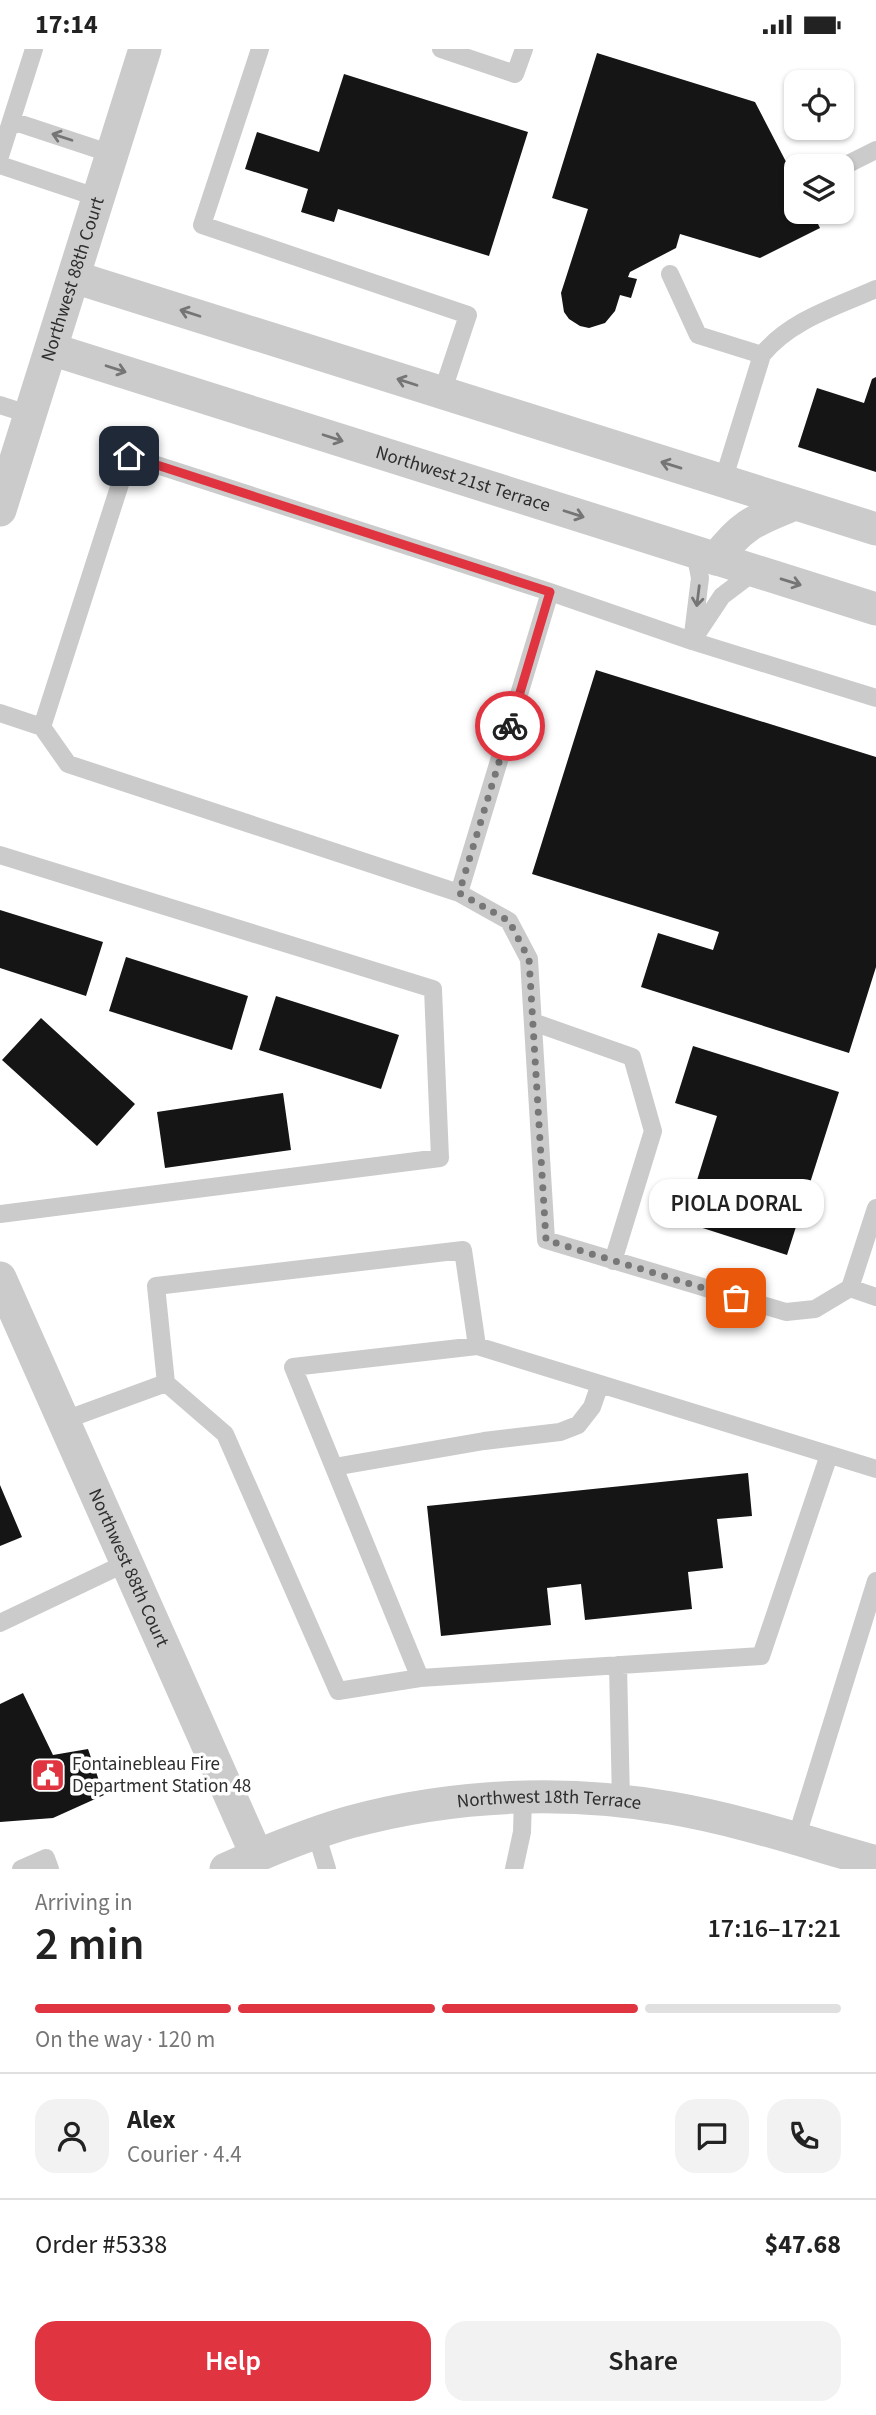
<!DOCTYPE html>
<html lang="en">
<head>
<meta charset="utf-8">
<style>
	body { margin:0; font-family:"Source Sans 3",sans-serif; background:#f2f2f2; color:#222; height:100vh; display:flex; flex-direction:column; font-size:26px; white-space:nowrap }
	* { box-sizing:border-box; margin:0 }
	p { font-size:23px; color:#767676 }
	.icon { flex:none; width:38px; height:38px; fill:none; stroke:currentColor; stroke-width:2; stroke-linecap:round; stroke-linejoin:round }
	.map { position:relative; height:1820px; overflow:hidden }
	.sheet { display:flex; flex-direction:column; background:#fff; flex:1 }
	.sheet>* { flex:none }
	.tools { position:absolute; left:784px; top:21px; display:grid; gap:14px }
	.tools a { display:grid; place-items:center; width:70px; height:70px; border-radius:14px; background:#fff; box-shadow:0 2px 5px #0004; font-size:35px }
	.pin { position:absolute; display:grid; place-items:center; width:60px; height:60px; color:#fff; margin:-30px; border-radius:14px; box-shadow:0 4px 10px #0006 }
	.courier { position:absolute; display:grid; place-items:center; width:70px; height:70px; margin:-35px; border:5px solid #e03540; border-radius:50%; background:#fff; color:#222; box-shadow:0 2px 9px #0007 }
	.bubble { position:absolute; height:49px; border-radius:21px; background:#fff; box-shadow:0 2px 5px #0004; font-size:23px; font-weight:600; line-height:49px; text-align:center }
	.summary em { font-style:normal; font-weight:600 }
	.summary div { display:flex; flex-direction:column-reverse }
	.summary { display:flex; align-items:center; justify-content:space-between; height:119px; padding:0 35px }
	h1 { font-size:46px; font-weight:600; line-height:52px }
	.bar { display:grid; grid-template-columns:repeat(4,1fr); gap:10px 7px; align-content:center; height:84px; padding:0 35px }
	.bar i { height:9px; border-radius:5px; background:#e0e0e0 }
	.bar .on { background:#e03540 }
	.bar p { grid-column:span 4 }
	.line { display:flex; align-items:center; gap:18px; padding:0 35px; border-top:2px solid #e0e0e0 }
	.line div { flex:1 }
	.round { display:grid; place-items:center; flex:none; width:74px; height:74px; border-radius:21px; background:#f2f2f2 }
	.primary-button { display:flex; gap:14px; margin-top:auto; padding:14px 35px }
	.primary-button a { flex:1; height:80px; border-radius:21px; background:#e03540; color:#fff; font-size:28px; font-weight:600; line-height:80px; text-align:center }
	.primary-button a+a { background:#f2f2f2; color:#222 }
	.status { display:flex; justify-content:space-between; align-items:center; height:49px; padding:0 35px; background:#fff; direction:ltr }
	.status svg { height:19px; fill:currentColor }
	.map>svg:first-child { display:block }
</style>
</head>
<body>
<div class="status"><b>17:14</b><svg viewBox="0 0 49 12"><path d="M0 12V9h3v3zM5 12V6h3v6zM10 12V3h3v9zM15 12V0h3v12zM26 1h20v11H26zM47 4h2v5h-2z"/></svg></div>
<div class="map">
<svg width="876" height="1820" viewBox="0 0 876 1820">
	<rect width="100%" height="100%" fill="#fff"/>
	<path fill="#151515" d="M 597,4 L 755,53 L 796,132 L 796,163 L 812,163 L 820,179 L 760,209 L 680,185 L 676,199 L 630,223 L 628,228 L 637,230 L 631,249 L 620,246 L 615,262 L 605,274 L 589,279 L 580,277 L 569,270 L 564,263 L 561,244 L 588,160 L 552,149 Z
		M 344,25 L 528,83 L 489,207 L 338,160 L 334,173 L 301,163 L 308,140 L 245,120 L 257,83 L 319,103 Z
		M 876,328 L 876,423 L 798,398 L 817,339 L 864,354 L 872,330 Z
		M 596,621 L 876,708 L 876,918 L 849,1004 L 641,938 L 658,884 L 713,901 L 719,883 L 532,825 Z
		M 0,861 L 103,893 L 86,947 L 0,919 Z
		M 126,908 L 248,947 L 232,1001 L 109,962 Z
		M 276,947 L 399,986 L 381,1040 L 259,1001 Z
		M 41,969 L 135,1055 L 97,1097 L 2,1011 Z
		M 693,997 L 839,1043 L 787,1206 L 684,1173 L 717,1067 L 675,1054 Z
		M 283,1044 L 291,1101 L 165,1119 L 157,1063 Z
		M 748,1424 L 752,1467 L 717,1470 L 723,1519 L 688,1523 L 692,1560 L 585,1571 L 581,1535 L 547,1539 L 551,1576 L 441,1587 L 427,1457 Z
		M 0,1436 L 22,1488 L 0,1497 Z
		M 23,1644 L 53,1706 L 88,1700 L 104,1746 L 53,1769 L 0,1773 L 0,1655 Z"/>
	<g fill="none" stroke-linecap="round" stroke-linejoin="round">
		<path stroke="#cbcbcb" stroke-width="18" d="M 260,0 L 202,176 L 468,266 L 442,344
			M 441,0 L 515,25 L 524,0
			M 12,72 L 112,105
			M 0,107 L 34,0
			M 0,116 L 99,149
			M 842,118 L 876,101
			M 670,225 L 698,286 L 762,306
			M 0,356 L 31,366
			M 723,432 L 762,306 C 790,271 836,258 876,240
			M 550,543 L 459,844 L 509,872 L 529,910 L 546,1191 L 786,1263 L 815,1260 L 850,1239
			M 693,585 L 700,529 L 695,503
			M 692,592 L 722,547 L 755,522
			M 0,664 L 42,678 L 129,407 L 550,543 L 692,592 L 876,649
			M 42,678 L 68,715 L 459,844
			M 0,806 L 433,940 L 440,1109 L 0,1165
			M 533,973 L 632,1008 L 653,1082 L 613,1212
			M 876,1159 L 850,1239 L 876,1248
			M 477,1297 L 293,1318 L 420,1629 L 761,1607 L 829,1406
			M 166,1334 L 225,1385 L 338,1642 L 420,1629
			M 65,1371 L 166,1334 L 156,1237 L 463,1201 L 477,1297 L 876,1420
			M 334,1418 L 484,1392 L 560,1383 L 578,1376 L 592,1358 L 600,1335
			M 0,1574 L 128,1513
			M 618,1616 L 621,1752
			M 316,1784 L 327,1820
			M 796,1790 L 876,1532
			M 21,1820 L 46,1809 L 50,1820
			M 514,1820 L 522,1783 L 523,1749"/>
		<g stroke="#cbcbcb" stroke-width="33">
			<path d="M 74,228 L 876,480"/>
			<path id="s1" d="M 51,300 L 876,560"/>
			<path id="s2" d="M 0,461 L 145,0"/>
			<path d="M 716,510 C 743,474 756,471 795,455"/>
			<path id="s3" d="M 0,1229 L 257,1807"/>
			<path id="s4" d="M 226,1820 C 267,1802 308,1785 350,1773 C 453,1745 567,1740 671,1759 C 741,1771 808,1794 876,1813"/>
		</g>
	</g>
	<defs><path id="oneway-shaft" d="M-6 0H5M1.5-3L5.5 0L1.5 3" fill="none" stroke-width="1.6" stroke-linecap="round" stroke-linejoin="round" transform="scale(1.75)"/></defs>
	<g stroke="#757575">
		<use href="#oneway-shaft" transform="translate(62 88) rotate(-162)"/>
		<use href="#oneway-shaft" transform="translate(190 264) rotate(-162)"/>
		<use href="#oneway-shaft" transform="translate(116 320) rotate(18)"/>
		<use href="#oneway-shaft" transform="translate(407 333) rotate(-162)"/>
		<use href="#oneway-shaft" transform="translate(333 389) rotate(18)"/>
		<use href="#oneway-shaft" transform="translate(671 416) rotate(-163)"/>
		<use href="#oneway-shaft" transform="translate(574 465) rotate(18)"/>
		<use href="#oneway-shaft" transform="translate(791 533) rotate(17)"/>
		<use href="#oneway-shaft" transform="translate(698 547) rotate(97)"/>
	</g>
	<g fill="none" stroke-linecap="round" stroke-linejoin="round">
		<path stroke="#777" stroke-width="7" stroke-dasharray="0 12.6" d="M 510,677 L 459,844 L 509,872 L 529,910 L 546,1191 L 736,1249"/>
		<path stroke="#e03540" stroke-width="9" d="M 129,407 L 550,543 L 510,677"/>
	</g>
	<defs>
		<g id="civic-square" transform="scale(1.75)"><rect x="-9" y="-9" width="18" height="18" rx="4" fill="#e03540" stroke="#fff"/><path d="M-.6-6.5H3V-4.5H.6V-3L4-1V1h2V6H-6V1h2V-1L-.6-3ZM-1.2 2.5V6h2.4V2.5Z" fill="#fff"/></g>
	</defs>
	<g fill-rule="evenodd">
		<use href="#civic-square" x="48" y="1726"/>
	</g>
	<g text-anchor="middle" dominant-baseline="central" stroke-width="7" stroke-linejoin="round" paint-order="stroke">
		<g font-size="19" fill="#2e2e2e" stroke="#fff">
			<text stroke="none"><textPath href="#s2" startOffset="242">Northwest 88th Court</textPath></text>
			<text stroke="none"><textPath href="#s1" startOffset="432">Northwest 21st Terrace</textPath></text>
			<text stroke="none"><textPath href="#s3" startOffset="317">Northwest 88th Court</textPath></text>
			<text stroke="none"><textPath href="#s4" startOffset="334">Northwest 18th Terrace</textPath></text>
		</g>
		<g font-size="19" fill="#2e2e2e" stroke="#fff" text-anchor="start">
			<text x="72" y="1715">Fontainebleau Fire<tspan x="72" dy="22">Department Station 48</tspan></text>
		</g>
	</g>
</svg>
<div class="tools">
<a><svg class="icon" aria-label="locate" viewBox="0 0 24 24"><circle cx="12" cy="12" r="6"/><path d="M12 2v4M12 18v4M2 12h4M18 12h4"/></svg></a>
<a><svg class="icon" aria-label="layers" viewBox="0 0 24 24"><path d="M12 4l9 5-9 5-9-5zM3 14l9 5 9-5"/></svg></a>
</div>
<div class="pin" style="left:736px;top:1249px;background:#ea580c"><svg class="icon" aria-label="bag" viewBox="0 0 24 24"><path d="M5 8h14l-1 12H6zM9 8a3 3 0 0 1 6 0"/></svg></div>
<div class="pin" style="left:129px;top:407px;background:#1f2937"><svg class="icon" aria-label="home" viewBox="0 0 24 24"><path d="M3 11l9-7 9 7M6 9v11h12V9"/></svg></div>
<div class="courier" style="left:510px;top:677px"><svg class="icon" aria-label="bike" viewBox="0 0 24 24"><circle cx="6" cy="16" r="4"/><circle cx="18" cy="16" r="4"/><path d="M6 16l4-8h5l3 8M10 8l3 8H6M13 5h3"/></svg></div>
<div class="bubble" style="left:649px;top:1130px;width:175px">PIOLA DORAL</div>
</div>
<section class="sheet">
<div class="summary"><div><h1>2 min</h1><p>Arriving in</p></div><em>17:16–17:21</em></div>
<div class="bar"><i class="on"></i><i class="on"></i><i class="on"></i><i></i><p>On the way · 120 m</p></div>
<div class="line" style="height:126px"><a class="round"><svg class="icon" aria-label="person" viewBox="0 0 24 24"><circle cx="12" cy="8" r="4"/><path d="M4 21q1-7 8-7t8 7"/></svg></a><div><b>Alex</b><p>Courier · 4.4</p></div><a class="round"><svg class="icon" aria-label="chat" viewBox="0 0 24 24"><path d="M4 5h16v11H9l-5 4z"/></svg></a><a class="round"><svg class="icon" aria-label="phone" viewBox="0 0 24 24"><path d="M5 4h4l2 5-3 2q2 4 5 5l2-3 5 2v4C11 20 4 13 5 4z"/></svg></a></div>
<div class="line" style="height:91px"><div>Order #5338</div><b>$47.68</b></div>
<div class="primary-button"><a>Help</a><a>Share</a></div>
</section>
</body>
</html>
